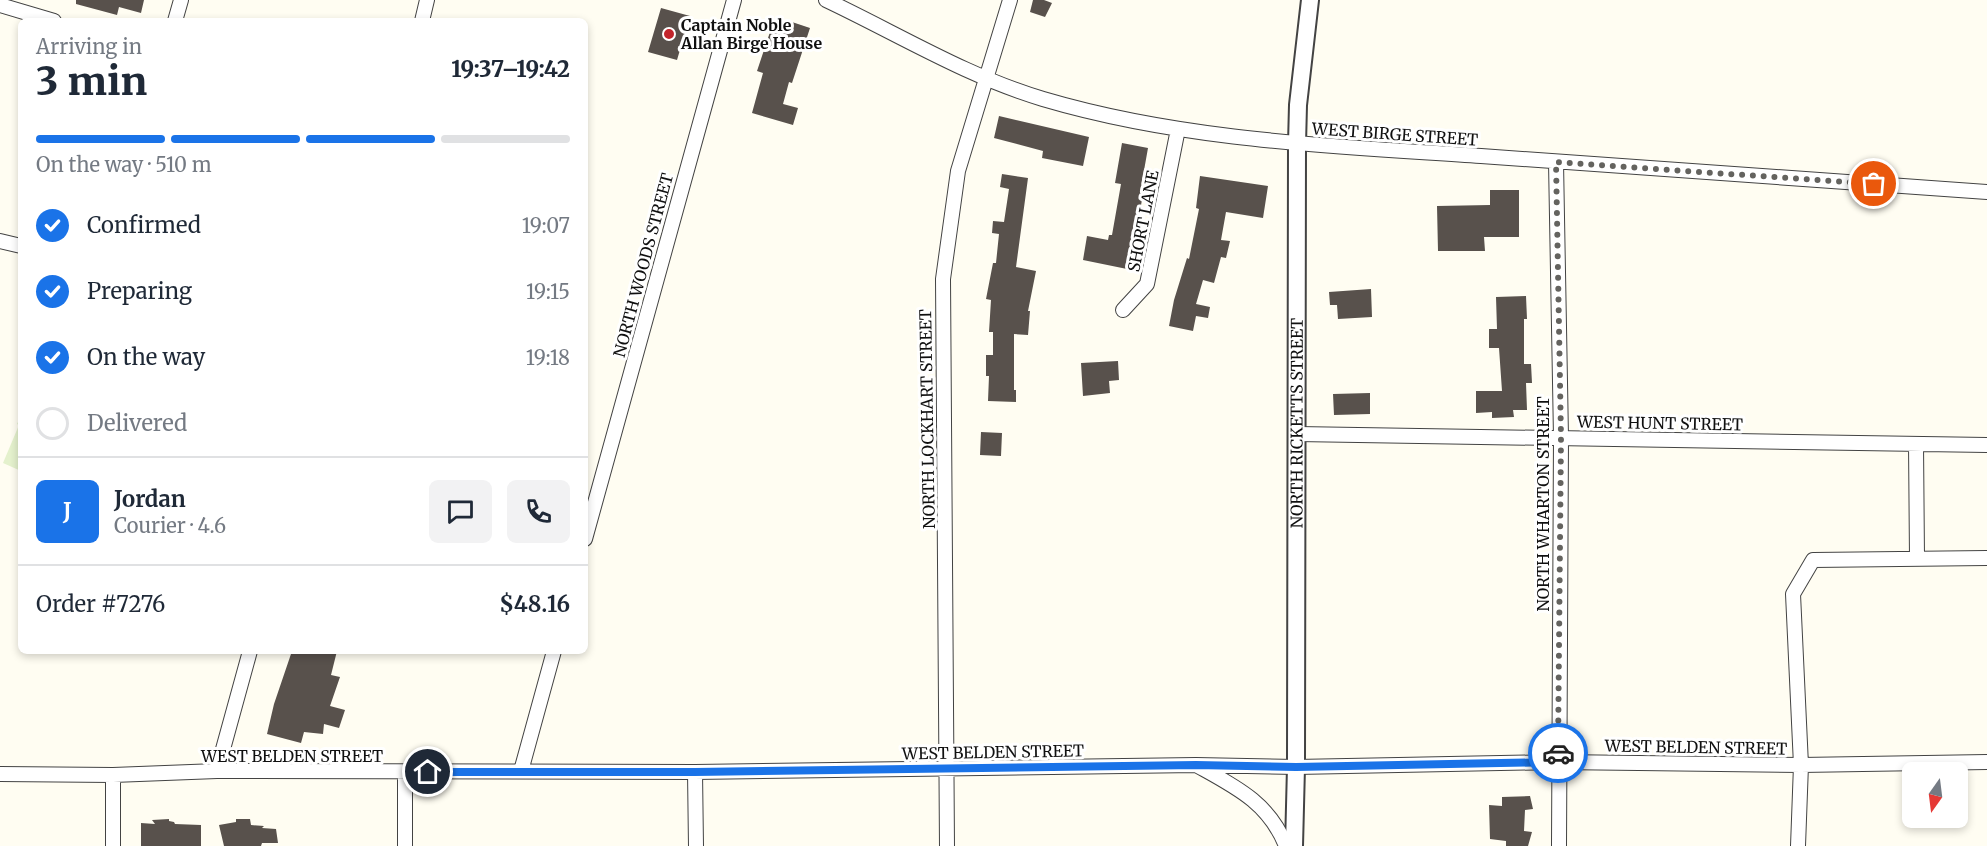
<!DOCTYPE html>
<html lang="en">
<head>
<meta charset="utf-8">
<style>
	body { margin:0; font-family:Merriweather,serif; background:#f2f2f3; color:#1f2937; height:100vh; display:flex; flex-direction:column; font-size:22px; white-space:nowrap }
	* { box-sizing:border-box; margin:0 }
	p { font-size:20px; color:#747a83 }
	.icon { flex:none; width:33px; height:33px; fill:none; stroke:currentColor; stroke-width:2; stroke-linecap:round; stroke-linejoin:round }
	.map { position:relative; flex:1; overflow:hidden }
	.sheet { position:absolute; left:18px; top:18px; width:570px; height:636px; display:flex; flex-direction:column; background:#fff; border-radius:9px; box-shadow:0 3px 9px #0003 }
	.sheet>* { flex:none }
	.needle { width:39px; rotate:194deg }
	.buttons { position:absolute; left:1902px; top:762px; display:grid; gap:12px }
	.buttons a { display:grid; place-items:center; width:66px; height:66px; border-radius:9px; background:#fff; box-shadow:0 3px 9px #0003; font-size:30px }
	.pin { position:absolute; display:grid; place-items:center; width:51px; height:51px; color:#fff; margin:-26px; border:3px solid #fff; border-radius:50%; box-shadow:0 2px 6px #0007 }
	.courier { position:absolute; display:grid; place-items:center; width:60px; height:60px; margin:-30px; border:4px solid #1a73e8; border-radius:50%; background:#fff; color:#222; box-shadow:0 2px 8px #0007 }
	.head em { font-style:normal; font-weight:800 }
	.head div { display:flex; flex-direction:column-reverse }
	.head { display:flex; align-items:center; justify-content:space-between; height:102px; padding:0 18px }
	h1 { font-size:39px; font-weight:800; line-height:45px }
	.bar { display:grid; grid-template-columns:repeat(4,1fr); gap:9px 6px; align-content:center; height:72px; padding:0 18px }
	.bar i { height:8px; border-radius:4px; background:#e0e1e3 }
	.bar .on { background:#1a73e8 }
	.bar p { grid-column:span 4 }
	.line { display:flex; align-items:center; gap:15px; padding:0 18px; border-top:2px solid #e0e1e3 }
	.line div { flex:1 }
	.round { display:grid; place-items:center; flex:none; width:63px; height:63px; border-radius:9px; background:#f2f2f3 }
	ol { padding:0 18px; list-style:none }
	li { display:flex; align-items:center; gap:18px; height:66px }
	li p { margin-inline-start:auto }
	li .icon { padding:6px; border-radius:50%; background:#1a73e8; color:#fff; stroke-width:4 }
	li:last-child { color:#747a83 }
	li i { width:33px; height:33px; border:3px solid #e0e1e3; border-radius:50% }
	.map>svg:first-child { display:block }
</style>
</head>
<body>
<div class="map">
<svg width="1987" height="846" viewBox="0 0 1987 846">
	<rect width="100%" height="100%" fill="#fffdf2"/>
	<path fill="#e4f1cd" d="M 21,416 L 21,471 L 3,463 L 19,425 L 17,424 Z"/>
	<path fill="#58514c" d="M 76,0 L 144,0 L 141,13 L 119,7 L 117,15 L 76,4 Z
		M 1033,0 L 1044,0 L 1052,3 L 1045,17 L 1030,12 Z
		M 661,8 L 690,16 L 677,60 L 648,52 Z
		M 792,22 L 810,28 L 792,83 L 789,82 L 783,104 L 798,108 L 793,125 L 752,113 L 763,73 L 757,71 L 773,23 L 790,28 Z
		M 999,116 L 1089,137 L 1083,166 L 1042,158 L 1043,151 L 994,138 Z
		M 1122,143 L 1148,148 L 1140,193 L 1143,194 L 1137,228 L 1135,228 L 1127,269 L 1083,260 L 1087,236 L 1108,240 L 1109,235 L 1112,235 L 1121,184 L 1115,183 Z
		M 1002,174 L 1028,178 L 1016,267 L 1036,271 L 1028,311 L 1030,311 L 1028,335 L 1014,334 L 1014,390 L 1016,390 L 1016,402 L 988,401 L 989,376 L 986,376 L 986,355 L 993,355 L 993,332 L 989,332 L 991,300 L 986,299 L 993,263 L 996,263 L 999,234 L 992,233 L 993,221 L 1004,222 L 1009,189 L 1000,187 Z
		M 1200,176 L 1268,186 L 1263,218 L 1226,212 L 1221,240 L 1230,241 L 1226,258 L 1221,257 L 1214,283 L 1203,280 L 1196,304 L 1210,307 L 1208,318 L 1196,316 L 1193,331 L 1169,326 L 1174,300 L 1187,258 L 1189,259 L 1199,209 L 1196,208 Z
		M 1490,190 L 1519,190 L 1519,237 L 1484,237 L 1485,251 L 1438,251 L 1437,206 L 1490,205 Z
		M 1371,289 L 1372,317 L 1338,319 L 1337,305 L 1330,305 L 1329,292 Z
		M 1526,296 L 1527,319 L 1524,319 L 1524,364 L 1531,364 L 1532,383 L 1526,383 L 1527,410 L 1513,410 L 1514,417 L 1492,418 L 1492,412 L 1476,413 L 1476,391 L 1502,391 L 1499,348 L 1489,348 L 1489,329 L 1497,329 L 1496,297 Z
		M 1118,361 L 1119,380 L 1109,381 L 1110,393 L 1083,396 L 1081,363 Z
		M 1370,393 L 1370,414 L 1334,415 L 1333,394 Z
		M 981,432 L 1002,433 L 1001,456 L 980,455 Z
		M 292,651 L 337,651 L 331,675 L 340,677 L 330,706 L 345,710 L 339,728 L 324,724 L 323,734 L 304,732 L 301,743 L 267,734 L 274,704 Z
		M 1530,796 L 1533,809 L 1525,810 L 1524,831 L 1532,832 L 1528,846 L 1506,846 L 1506,841 L 1490,839 L 1489,805 L 1502,806 L 1502,797 Z
		M 169,819 L 169,821 L 174,822 L 175,824 L 201,825 L 201,846 L 141,846 L 141,823 L 155,824 L 152,820 Z
		M 236,819 L 250,819 L 251,825 L 264,826 L 262,828 L 276,829 L 278,843 L 262,843 L 261,846 L 224,846 L 219,825 L 236,822 Z"/>
	<g fill="none" stroke-linecap="round" stroke-linejoin="round">
		<g stroke="#434343" stroke-width="16">
			<path id="minor" d="M 826,0 C 898,34 966,76 1043,99 C 1185,141 1334,146 1481,156 C 1649,168 1818,180 1987,192
				M 0,5 L 54,21
				M 175,21 L 181,0
				M 422,21 L 427,0
				M 1556,162 L 1561,437 L 1559,846
				M 0,241 L 21,246
				M 1123,310 L 1147,284 L 1178,129
				M 1297,434 L 1987,445
				M 1916,444 L 1917,558
				M 585,539 L 734,0
				M 1198,766 C 1236,787 1269,803 1286,846
				M 217,771 L 250,651
				M 521,771 L 554,651
				M 695,772 L 696,846
				M 0,774 L 113,775 L 217,771 L 695,772 L 1196,765 L 1296,767 L 1558,762 L 1801,765 L 1987,762
				M 113,775 L 113,846
				M 405,846 L 405,772
				M 947,846 L 943,279 L 958,171 L 1010,0
				M 1798,846 L 1801,765 L 1793,594 L 1813,560 L 1987,558"/>
		</g>
		<g stroke="#434343" stroke-width="20">
			<g id="tertiary">
				<path id="s1" d="M 1294,846 L 1296,767 L 1297,144 L 1298,105 L 1310,0"/>
			</g>
		</g>
		<use href="#minor" stroke="#fff" stroke-width="14"/>
		<use href="#tertiary" stroke="#fff" stroke-width="16"/>
	</g>
	<g fill="none" stroke-linecap="round" stroke-linejoin="round">
		<path stroke="#64635f" stroke-width="6" stroke-dasharray="0 10.8" d="M 1558,753 L 1561,437 L 1556,162 L 1874,184"/>
		<path stroke="#1a73e8" stroke-width="8" d="M 428,772 L 695,772 L 1196,765 L 1296,767 L 1558,762 L 1558,753"/>
	</g>
	<circle fill="#c2252c" stroke="#fff" stroke-width="2" cx="669" cy="34" r="6"/>
	<g text-anchor="middle" dominant-baseline="central" stroke-width="6" stroke-linejoin="round" paint-order="stroke">
		<g font-size="16" font-weight="bold" fill="#101010" stroke="#fff" text-anchor="start">
			<text x="681" y="25">Captain Noble<tspan x="681" dy="18">Allan Birge House</tspan></text>
		</g>
		<g font-size="16" fill="#101010" stroke="#fff">
			<text transform="translate(1395 134) rotate(4)">WEST BIRGE STREET</text>
			<text transform="translate(1143 221) rotate(-79)">SHORT LANE</text>
			<text transform="translate(643 265) rotate(-75)">NORTH WOODS STREET</text>
			<text transform="translate(927 419) rotate(-91)">NORTH LOCKHART STREET</text>
			<text stroke="none"><textPath href="#s1" startOffset="423">NORTH RICKETTS STREET</textPath></text>
			<text transform="translate(1660 423) rotate(1)">WEST HUNT STREET</text>
			<text transform="translate(1543 504) rotate(-90)">NORTH WHARTON STREET</text>
			<text transform="translate(1696 747) rotate(1)">WEST BELDEN STREET</text>
			<text transform="translate(993 752) rotate(-1)">WEST BELDEN STREET</text>
			<text x="292" y="756">WEST BELDEN STREET</text>
		</g>
	</g>
</svg>
<div class="buttons">
<a><svg class="needle" viewBox="-14 -14 28 28"><path d="M0-13l5 13h-10z" fill="#e53935"/><path d="M0 13l5-13h-10z" fill="#747a83"/></svg></a>
</div>
<div class="pin" style="left:1874px;top:184px;background:#ea580c"><svg class="icon" aria-label="bag" viewBox="0 0 24 24"><path d="M5 8h14l-1 12H6zM9 8a3 3 0 0 1 6 0"/></svg></div>
<div class="pin" style="left:428px;top:772px;background:#1f2937"><svg class="icon" aria-label="home" viewBox="0 0 24 24"><path d="M3 11l9-7 9 7M6 9v11h12V9"/></svg></div>
<div class="courier" style="left:1558px;top:753px"><svg class="icon" aria-label="car" viewBox="0 0 24 24"><path d="M5 17H2v-5l4-1 3-4h7l3 4 3 1v5h-3M9 17h6M6 11h13"/><circle cx="7" cy="17" r="2"/><circle cx="17" cy="17" r="2"/></svg></div>
<section class="sheet">
<div class="head"><div><h1>3 min</h1><p>Arriving in</p></div><em>19:37–19:42</em></div>
<div class="bar"><i class="on"></i><i class="on"></i><i class="on"></i><i></i><p>On the way · 510 m</p></div>
<ol>
<li><svg class="icon" aria-label="check" viewBox="0 0 24 24"><path d="M5 12l5 5 9-10"/></svg>Confirmed<p>19:07</p></li>
<li><svg class="icon" aria-label="check" viewBox="0 0 24 24"><path d="M5 12l5 5 9-10"/></svg>Preparing<p>19:15</p></li>
<li><svg class="icon" aria-label="check" viewBox="0 0 24 24"><path d="M5 12l5 5 9-10"/></svg>On the way<p>19:18</p></li>
<li><i></i>Delivered</li>
</ol>
<div class="line" style="height:108px"><b class="round" style="background:#1a73e8;color:#fff">J</b><div><b>Jordan</b><p>Courier · 4.6</p></div><a class="round"><svg class="icon" aria-label="chat" viewBox="0 0 24 24"><path d="M4 5h16v11H9l-5 4z"/></svg></a><a class="round"><svg class="icon" aria-label="phone" viewBox="0 0 24 24"><path d="M5 4h4l2 5-3 2q2 4 5 5l2-3 5 2v4C11 20 4 13 5 4z"/></svg></a></div>
<div class="line" style="height:78px"><div>Order #7276</div><b>$48.16</b></div>
</section>
</div>
</body>
</html>
